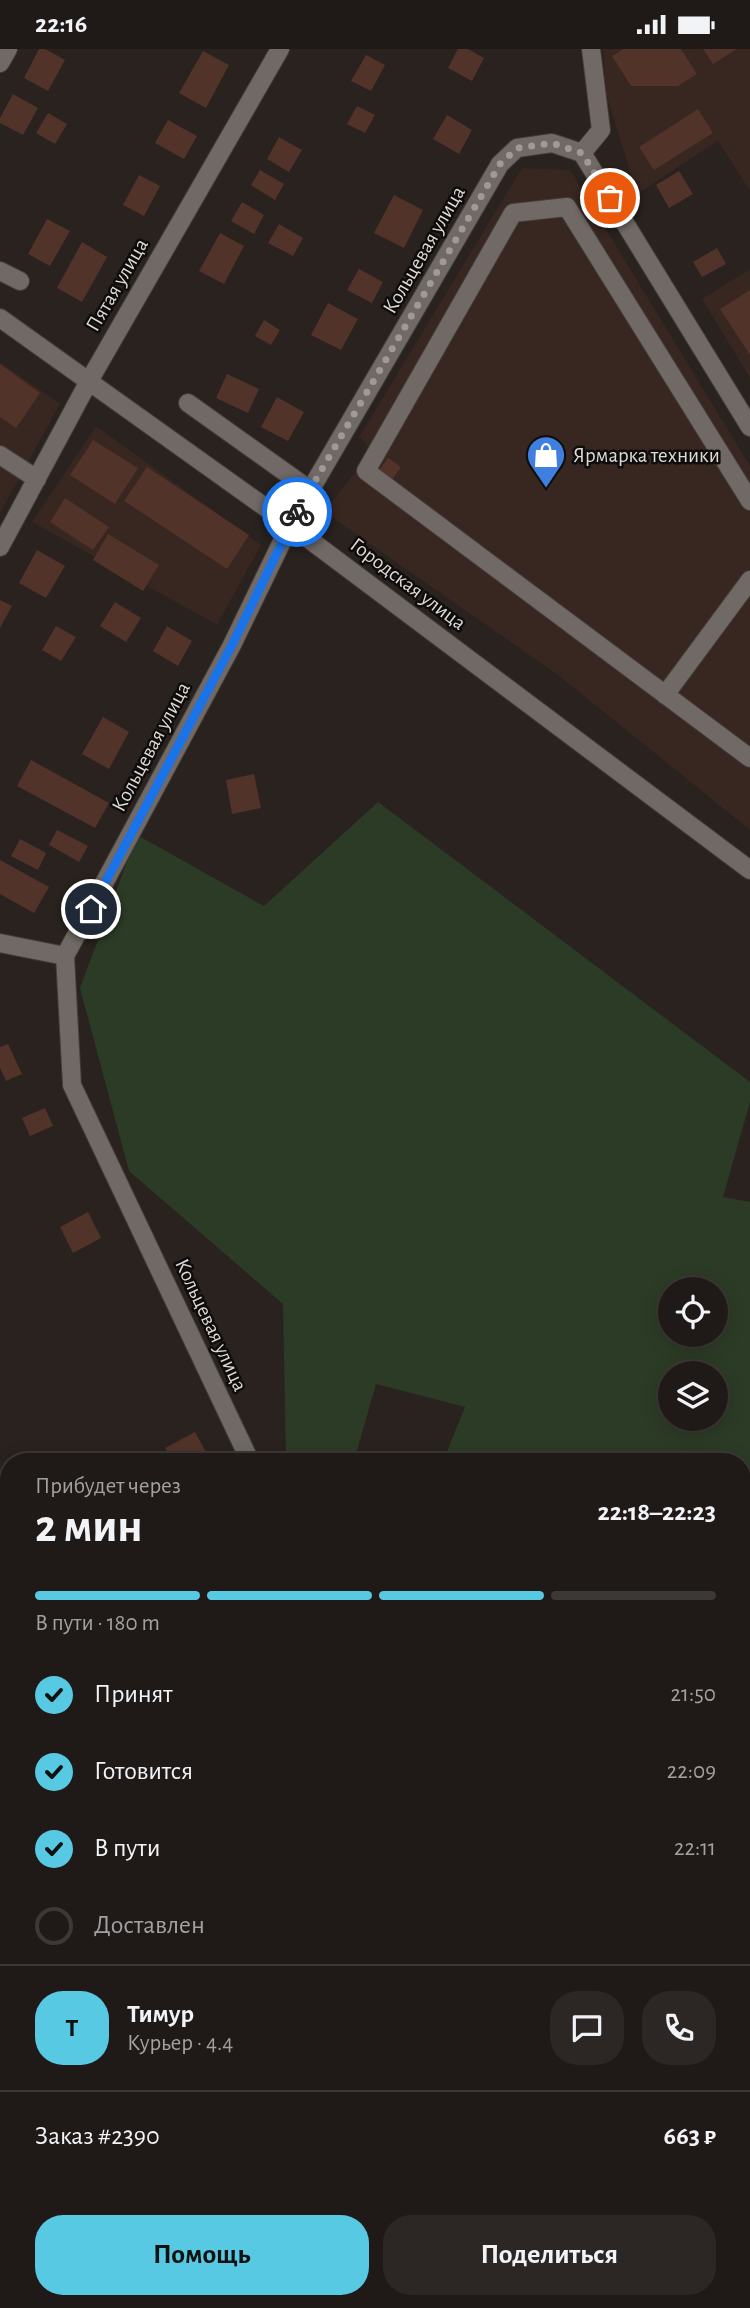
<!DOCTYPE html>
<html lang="ru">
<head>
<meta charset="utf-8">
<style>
	body { margin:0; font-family:"Alegreya Sans",sans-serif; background:#2c2724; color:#f1f3f6; height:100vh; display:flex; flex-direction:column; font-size:26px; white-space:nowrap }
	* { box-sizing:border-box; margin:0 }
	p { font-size:23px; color:#a1a1a1 }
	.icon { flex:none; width:38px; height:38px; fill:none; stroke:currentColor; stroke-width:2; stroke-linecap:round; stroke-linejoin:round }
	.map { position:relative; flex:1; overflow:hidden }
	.side { position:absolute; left:0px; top:1404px; width:751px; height:856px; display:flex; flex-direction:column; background:#1f1a17; border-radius:28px 28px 0 0; box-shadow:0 4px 18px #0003,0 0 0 2px #3c3836 }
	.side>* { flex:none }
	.buttons { position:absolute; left:658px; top:1228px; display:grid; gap:14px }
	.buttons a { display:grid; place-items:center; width:70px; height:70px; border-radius:50%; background:#1f1a17; box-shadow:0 4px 18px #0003,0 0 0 2px #3c3836; font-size:35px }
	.pin { position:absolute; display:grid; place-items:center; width:60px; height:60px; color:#fff; margin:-30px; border:4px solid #fff; border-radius:50%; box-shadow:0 2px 7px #0007 }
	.courier { position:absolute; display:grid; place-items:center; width:70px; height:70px; margin:-35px; border:5px solid #1a73e8; border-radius:50%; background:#fff; color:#222; box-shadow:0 2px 9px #0007 }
	.head em { font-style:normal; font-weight:600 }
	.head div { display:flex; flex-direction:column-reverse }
	.head { display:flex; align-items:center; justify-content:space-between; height:119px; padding:0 35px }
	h1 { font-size:46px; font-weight:600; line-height:52px }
	.bar { display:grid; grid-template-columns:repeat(4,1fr); gap:10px 7px; align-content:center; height:84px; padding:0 35px }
	.bar i { height:9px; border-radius:5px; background:#3c3836 }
	.bar .active { background:#57c9e2 }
	.bar p { grid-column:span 4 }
	.line { display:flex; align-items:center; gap:18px; padding:0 35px; border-top:2px solid #3c3836 }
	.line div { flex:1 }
	.round { display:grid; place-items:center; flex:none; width:74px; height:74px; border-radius:28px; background:#2c2724 }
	ol { padding:0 35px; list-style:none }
	li { display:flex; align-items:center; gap:21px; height:77px }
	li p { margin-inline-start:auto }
	li .icon { padding:7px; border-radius:50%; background:#57c9e2; color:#111; stroke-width:4 }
	li:last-child { color:#a1a1a1 }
	li i { width:38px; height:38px; border:4px solid #3c3836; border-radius:50% }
	.primary-button { display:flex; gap:14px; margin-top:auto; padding:14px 35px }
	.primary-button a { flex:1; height:80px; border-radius:28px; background:#57c9e2; color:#111; font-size:28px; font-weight:600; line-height:80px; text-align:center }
	.primary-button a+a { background:#2c2724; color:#f1f3f6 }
	.status { display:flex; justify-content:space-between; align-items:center; height:49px; padding:0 35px; background:#1f1a17; direction:ltr }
	.status svg { height:19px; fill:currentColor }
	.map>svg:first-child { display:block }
</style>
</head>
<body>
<div class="status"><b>22:16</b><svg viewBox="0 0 49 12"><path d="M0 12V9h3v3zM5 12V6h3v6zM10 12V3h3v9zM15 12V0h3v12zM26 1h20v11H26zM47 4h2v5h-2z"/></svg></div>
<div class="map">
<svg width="750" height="2259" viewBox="0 0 750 2259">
	<rect width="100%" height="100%" fill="#29221f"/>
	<path fill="#382620" d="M 603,0 L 750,0 L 750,142 L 718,92 L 637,145 L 606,45 Z
		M 522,119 L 570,121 L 750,417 L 750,781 L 558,626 L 324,463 L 372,401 L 359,388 Z
		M 750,220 L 750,329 L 702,250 Z
		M 0,313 L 60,355 L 0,464 Z
		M 96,377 L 261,496 L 217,576 L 32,473 Z"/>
	<path fill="#2c3b26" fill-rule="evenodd" d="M 378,753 L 750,1033 L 750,1053 L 723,1148 L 750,1153 L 750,1436 L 742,1439 L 742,1412 L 443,1412 L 465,1358 L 376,1335 L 354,1412 L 286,1411 L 283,1255 L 129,1122 L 80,939 L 137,786 L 264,857 ZM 670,1241 L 716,1241 L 716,1286 L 670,1286 ZM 670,1325 L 716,1325 L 716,1370 L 670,1370 Z
		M 742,2054 L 750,2056 L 750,2259 L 226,2259 L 236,2250 L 742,2250 Z
		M 0,2202 L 9,2206 L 9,2250 L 133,2251 L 142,2259 L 0,2259 Z"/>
	<path fill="#513329" d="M 39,0 L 45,0 L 65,11 L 48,42 L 24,29 Z
		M 458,0 L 468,0 L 484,9 L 472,32 L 448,19 Z
		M 623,0 L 681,0 L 697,25 L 678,37 L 631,37 L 612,7 Z
		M 703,0 L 737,0 L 713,15 Z
		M 203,2 L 229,16 L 206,59 L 179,44 Z
		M 366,6 L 385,16 L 371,42 L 351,32 Z
		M 13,45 L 38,59 L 23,86 L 0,74 L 0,69 Z
		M 357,57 L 375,66 L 365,84 L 347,75 Z
		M 698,60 L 713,84 L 654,121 L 639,98 Z
		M 48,64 L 67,75 L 55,95 L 36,84 Z
		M 447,66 L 472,81 L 459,105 L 433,90 Z
		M 168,71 L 197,87 L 184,110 L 155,94 Z
		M 279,88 L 302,101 L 289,123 L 267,110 Z
		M 260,121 L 284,135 L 275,151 L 251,136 Z
		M 679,122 L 693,145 L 669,159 L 656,136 Z
		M 139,126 L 160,137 L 144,167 L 123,156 Z
		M 394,146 L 423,161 L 404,199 L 374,184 Z
		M 242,153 L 264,166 L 254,185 L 231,172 Z
		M 47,170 L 70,182 L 50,217 L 28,205 Z
		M 279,175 L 303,189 L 293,207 L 268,194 Z
		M 220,184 L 244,197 L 224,235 L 199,222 Z
		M 82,193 L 107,208 L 82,253 L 57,239 Z
		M 717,199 L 726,215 L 702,228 L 693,213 Z
		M 359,220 L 383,233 L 372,254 L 347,241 Z
		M 750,241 L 750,306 L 720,260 Z
		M 328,254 L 358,270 L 341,301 L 311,286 Z
		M 264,271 L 280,281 L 271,296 L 255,287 Z
		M 0,315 L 40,344 L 16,379 L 0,368 Z
		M 227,325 L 259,340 L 248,364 L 216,349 Z
		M 277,348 L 304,363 L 288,392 L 261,378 Z
		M 93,391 L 138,419 L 115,455 L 70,426 Z
		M 388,409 L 401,418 L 392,431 L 379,421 Z
		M 147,418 L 249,486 L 227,520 L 124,452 Z
		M 65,449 L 109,478 L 93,501 L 50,473 Z
		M 108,485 L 159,516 L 143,542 L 93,511 Z
		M 37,501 L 65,517 L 46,549 L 19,534 Z
		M 0,551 L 12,557 L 0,579 Z
		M 115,553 L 141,569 L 126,593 L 100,577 Z
		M 56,577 L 76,588 L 61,612 L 42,601 Z
		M 167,577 L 192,592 L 178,617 L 153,602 Z
		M 103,668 L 129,683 L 109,720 L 82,705 Z
		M 31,711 L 109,754 L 95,779 L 17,737 Z
		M 254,725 L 261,759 L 232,765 L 226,731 Z
		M 57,781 L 88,797 L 79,813 L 49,796 Z
		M 20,790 L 46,804 L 38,821 L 11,807 Z
		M 0,811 L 49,838 L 34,864 L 0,845 Z
		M 8,995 L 22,1025 L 6,1032 L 0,1019 L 0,998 Z
		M 45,1059 L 53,1077 L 30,1087 L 22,1069 Z
		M 88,1163 L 101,1189 L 73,1204 L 60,1178 Z
		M 195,1383 L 211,1412 L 172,1412 L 165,1399 Z
		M 0,1567 L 9,1585 L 9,1591 L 0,1596 Z
		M 747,1640 L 750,1641 L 750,1675 L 742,1672 L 742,1655 Z
		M 5,1970 L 9,1971 L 9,1994 L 2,1993 Z
		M 0,2039 L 9,2041 L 9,2070 L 0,2068 Z
		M 750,2088 L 750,2127 L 742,2124 L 742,2109 Z
		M 70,2250 L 108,2250 L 116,2259 L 78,2259 Z"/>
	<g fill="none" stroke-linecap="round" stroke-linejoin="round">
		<g stroke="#423d3b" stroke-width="20">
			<path id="minor" d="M 0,14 L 8,0
				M 582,104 L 750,378
				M 582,104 L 601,81 L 591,0
				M 0,222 L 20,232
				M 0,269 L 290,476 L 750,821
				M 188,354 L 310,441
				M 0,406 L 37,430
				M 750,452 L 567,158 L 513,164 L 366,422 L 750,709
				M 0,498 L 89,332 L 280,0
				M 665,646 L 750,531
				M 0,894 L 65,907
				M 250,1412 L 72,1036 L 65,907 L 232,596 L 290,476 L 500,115 L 517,99 L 552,94 L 582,104
				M 0,1460 L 9,1478
				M 742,1597 L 750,1600
				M 0,1622 L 9,1618
				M 0,1864 L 9,1866
				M 742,1875 L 750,1851
				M 0,1925 L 9,1899
				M 742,1964 L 750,1967
				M 0,2110 L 9,2112"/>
		</g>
		<path stroke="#605957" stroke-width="2.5" stroke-dasharray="7 3.5" stroke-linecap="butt" d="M 217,2259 L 225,2250"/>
		<use href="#minor" stroke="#706965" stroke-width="18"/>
	</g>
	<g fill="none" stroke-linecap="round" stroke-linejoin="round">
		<path stroke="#9f9a97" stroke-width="7" stroke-dasharray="0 12.6" d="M 297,463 L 500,115 L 517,99 L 552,94 L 582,104 L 610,149"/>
		<path stroke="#1a73e8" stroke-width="9" d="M 91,860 L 232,596 L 297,463"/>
	</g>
	<defs>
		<g id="shop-pin" transform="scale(2.0125)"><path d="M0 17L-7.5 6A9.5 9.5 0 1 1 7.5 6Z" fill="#3f7fe0" stroke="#0f0d0b"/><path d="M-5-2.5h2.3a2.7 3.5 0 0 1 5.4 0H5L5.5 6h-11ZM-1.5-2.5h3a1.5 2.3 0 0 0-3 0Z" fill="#fff"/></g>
	</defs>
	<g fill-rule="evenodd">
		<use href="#shop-pin" x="546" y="406"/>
	</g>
	<g text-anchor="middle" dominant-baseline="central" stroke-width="5" stroke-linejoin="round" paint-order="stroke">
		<g font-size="21" fill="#dedad8" stroke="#0f0d0b">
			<text transform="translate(424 201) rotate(-60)">Кольцевая улица</text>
			<text transform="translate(117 236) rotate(-60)">Пятая улица</text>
			<text transform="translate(408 535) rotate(37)">Городская улица</text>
			<text transform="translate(151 698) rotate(-62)">Кольцевая улица</text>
			<text transform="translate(211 1276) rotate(65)">Кольцевая улица</text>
		</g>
		<g font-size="21" fill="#dedad8" stroke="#0f0d0b" text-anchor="start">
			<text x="573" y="406">Ярмарка техники</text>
		</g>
	</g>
</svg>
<div class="buttons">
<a><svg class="icon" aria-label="locate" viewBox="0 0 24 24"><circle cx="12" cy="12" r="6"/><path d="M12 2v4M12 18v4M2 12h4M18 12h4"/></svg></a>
<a><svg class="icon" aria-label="layers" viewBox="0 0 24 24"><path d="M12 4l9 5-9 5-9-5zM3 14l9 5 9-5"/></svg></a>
</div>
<div class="pin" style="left:610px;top:149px;background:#ea580c"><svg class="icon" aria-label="bag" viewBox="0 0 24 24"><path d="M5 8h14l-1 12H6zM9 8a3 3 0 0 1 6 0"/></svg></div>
<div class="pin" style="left:91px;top:860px;background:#1f2937"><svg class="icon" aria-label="home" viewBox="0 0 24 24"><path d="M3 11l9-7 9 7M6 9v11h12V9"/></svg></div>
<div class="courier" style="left:297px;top:463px"><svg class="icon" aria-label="bike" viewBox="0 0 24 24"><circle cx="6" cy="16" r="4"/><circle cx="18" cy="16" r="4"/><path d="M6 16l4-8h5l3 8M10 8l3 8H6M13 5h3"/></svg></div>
<section class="side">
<div class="head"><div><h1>2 мин</h1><p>Прибудет через</p></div><em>22:18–22:23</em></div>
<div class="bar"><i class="active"></i><i class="active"></i><i class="active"></i><i></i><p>В пути · 180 m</p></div>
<ol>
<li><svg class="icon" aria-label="check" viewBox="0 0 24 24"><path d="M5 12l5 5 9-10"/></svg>Принят<p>21:50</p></li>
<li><svg class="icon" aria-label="check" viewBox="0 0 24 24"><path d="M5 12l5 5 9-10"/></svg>Готовится<p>22:09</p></li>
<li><svg class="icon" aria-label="check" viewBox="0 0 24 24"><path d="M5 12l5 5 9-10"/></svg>В пути<p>22:11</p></li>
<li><i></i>Доставлен</li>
</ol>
<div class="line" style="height:126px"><b class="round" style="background:#57c9e2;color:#111">Т</b><div><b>Тимур</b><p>Курьер · 4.4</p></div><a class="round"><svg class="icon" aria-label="chat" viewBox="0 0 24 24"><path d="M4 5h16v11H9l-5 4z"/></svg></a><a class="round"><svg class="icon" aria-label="phone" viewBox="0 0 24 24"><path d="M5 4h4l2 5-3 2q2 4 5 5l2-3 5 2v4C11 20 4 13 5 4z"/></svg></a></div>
<div class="line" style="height:91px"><div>Заказ #2390</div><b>663 ₽</b></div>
<div class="primary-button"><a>Помощь</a><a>Поделиться</a></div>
</section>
</div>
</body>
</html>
